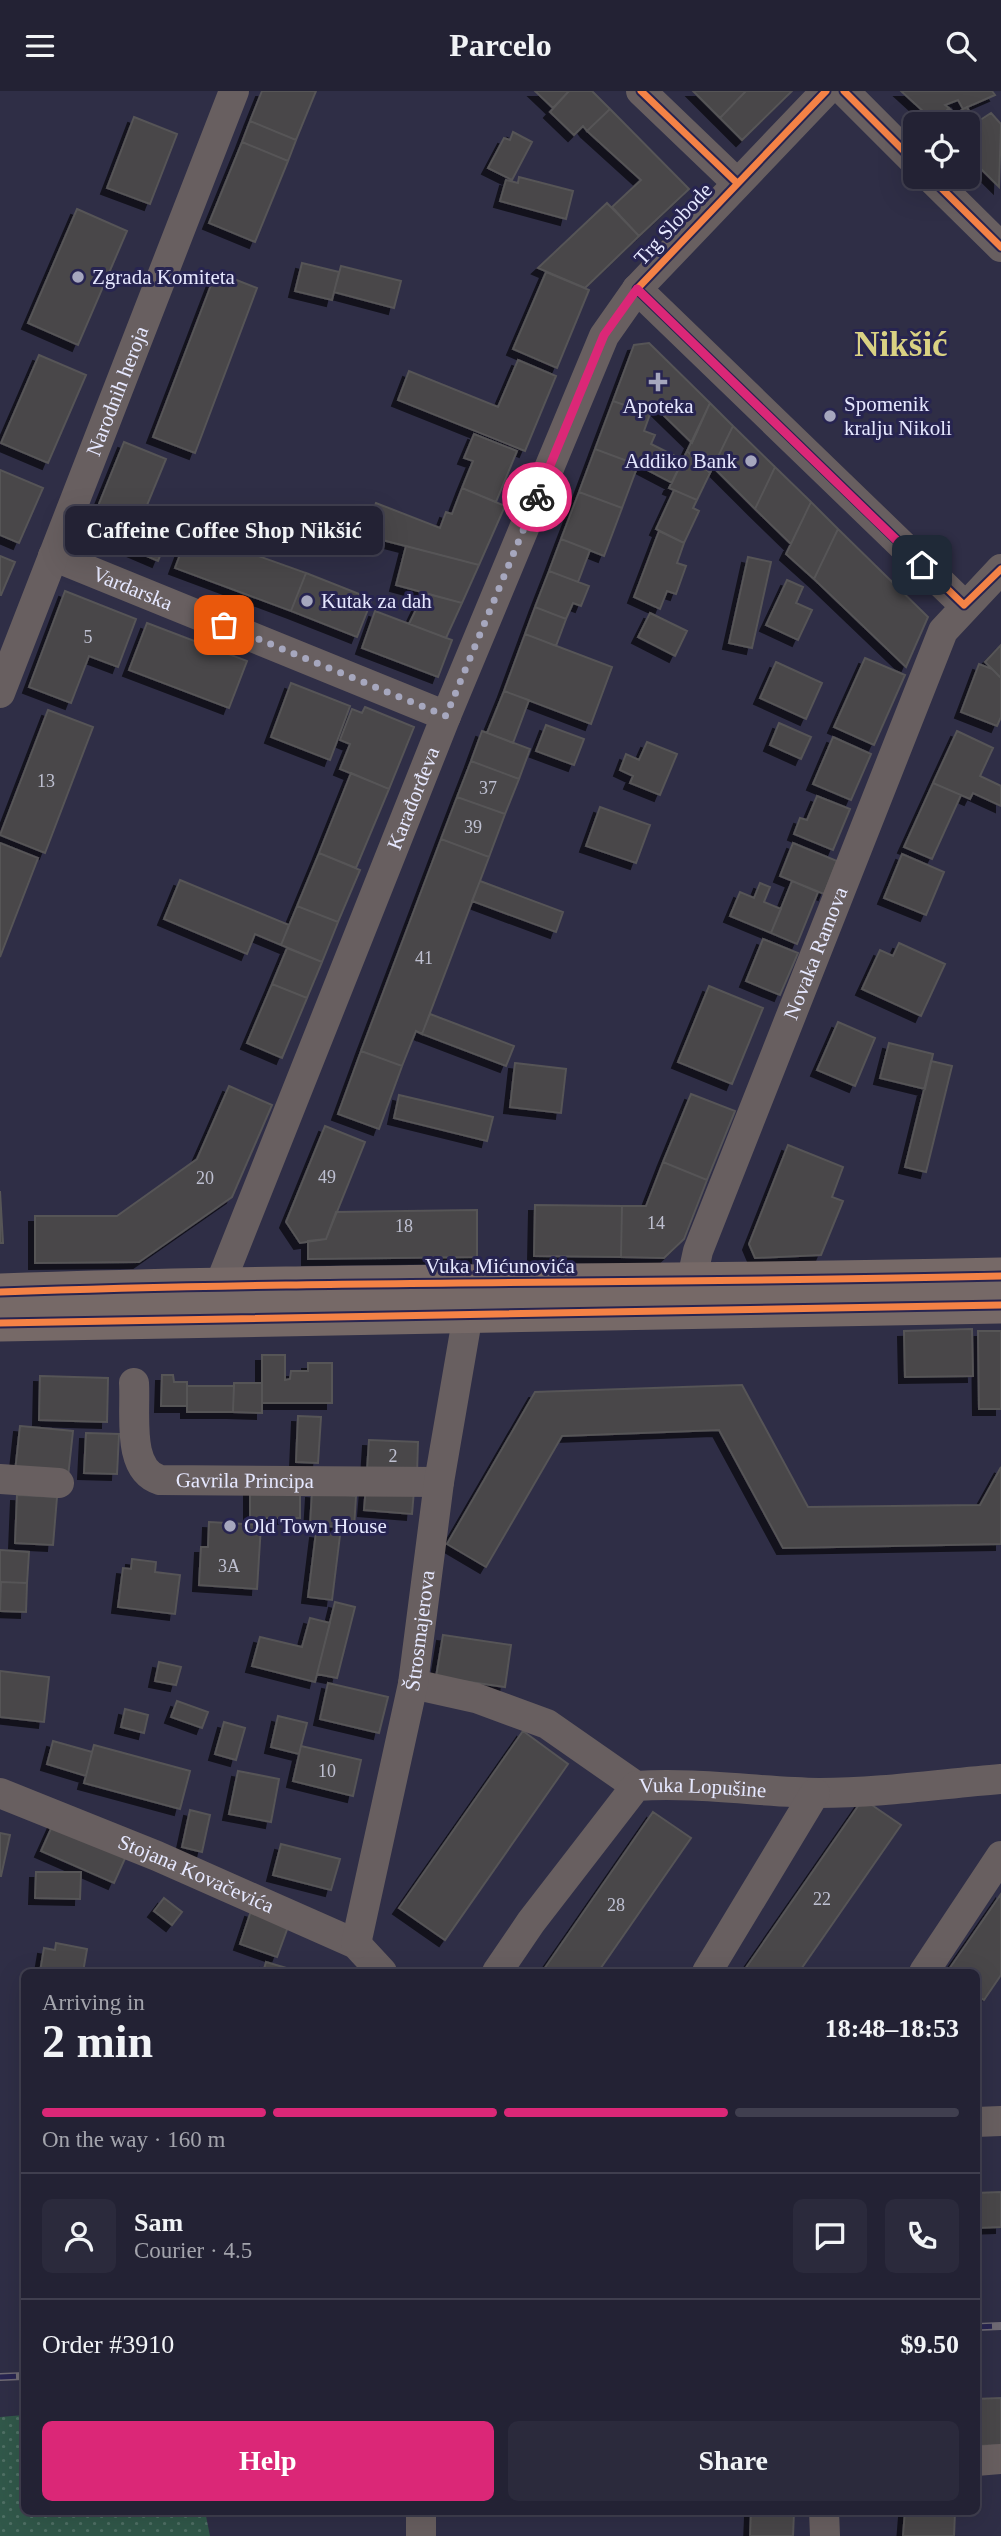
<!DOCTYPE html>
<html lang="en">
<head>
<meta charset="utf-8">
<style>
	body { margin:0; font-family:"Times New Roman",serif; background:#2b2a3c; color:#f1f3f6; height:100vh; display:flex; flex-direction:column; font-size:26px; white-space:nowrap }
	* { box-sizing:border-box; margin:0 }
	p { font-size:23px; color:#a3a4ac }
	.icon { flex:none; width:38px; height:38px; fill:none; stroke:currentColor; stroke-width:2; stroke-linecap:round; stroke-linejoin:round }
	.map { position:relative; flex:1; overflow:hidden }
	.drawer { position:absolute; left:21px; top:1878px; width:959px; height:546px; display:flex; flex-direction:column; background:#232234; border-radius:10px; box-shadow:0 7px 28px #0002,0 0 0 2px #403f4f }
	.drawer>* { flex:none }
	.fabs { position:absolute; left:903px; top:21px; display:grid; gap:14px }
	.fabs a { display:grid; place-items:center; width:77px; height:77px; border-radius:10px; background:#232234; box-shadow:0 7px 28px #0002,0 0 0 2px #403f4f; font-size:35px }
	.pin { position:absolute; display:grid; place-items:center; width:60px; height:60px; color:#fff; margin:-30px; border-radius:14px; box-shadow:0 4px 10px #0006 }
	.courier { position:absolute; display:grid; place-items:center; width:70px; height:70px; margin:-35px; border:5px solid #db2777; border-radius:50%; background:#fff; color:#222; box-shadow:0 2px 9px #0007 }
	.bubble { position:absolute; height:49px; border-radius:10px; background:#232234; box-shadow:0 7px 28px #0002,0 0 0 2px #403f4f; font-size:23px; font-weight:600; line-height:49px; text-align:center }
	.head em { font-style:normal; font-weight:600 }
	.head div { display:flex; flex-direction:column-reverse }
	.head { display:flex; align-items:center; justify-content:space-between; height:119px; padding:0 21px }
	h1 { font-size:46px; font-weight:600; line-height:52px }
	.bar { display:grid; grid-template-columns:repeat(4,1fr); gap:10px 7px; align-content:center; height:84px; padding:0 21px }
	.bar i { height:9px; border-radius:5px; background:#403f4f }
	.bar .active { background:#db2777 }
	.bar p { grid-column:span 4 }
	.line { display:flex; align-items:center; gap:18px; padding:0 21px; border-top:2px solid #403f4f }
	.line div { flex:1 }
	.round { display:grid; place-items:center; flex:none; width:74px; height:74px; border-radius:10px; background:#2b2a3c }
	.cta { display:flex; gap:14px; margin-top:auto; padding:14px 21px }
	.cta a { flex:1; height:80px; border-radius:10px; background:#db2777; color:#fff; font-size:28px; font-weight:600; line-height:80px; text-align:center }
	.cta a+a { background:#2b2a3c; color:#f1f3f6 }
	header { display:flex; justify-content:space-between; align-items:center; height:91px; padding:0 21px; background:#232234; font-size:32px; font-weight:600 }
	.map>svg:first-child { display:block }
</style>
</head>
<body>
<header><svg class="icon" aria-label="menu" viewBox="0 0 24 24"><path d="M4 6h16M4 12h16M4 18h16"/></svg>Parcelo<svg class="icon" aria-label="search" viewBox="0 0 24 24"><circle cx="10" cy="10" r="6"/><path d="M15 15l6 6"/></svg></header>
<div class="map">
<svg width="1001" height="2445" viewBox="0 0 1001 2445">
	<defs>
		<pattern id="grass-dots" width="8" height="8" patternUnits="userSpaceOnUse" patternTransform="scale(1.75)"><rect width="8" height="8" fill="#31584a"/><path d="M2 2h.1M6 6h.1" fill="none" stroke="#4f7065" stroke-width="1.8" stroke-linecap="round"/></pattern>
		<filter id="shadow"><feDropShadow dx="-6" dy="6" stdDeviation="0" flood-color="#0009"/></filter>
	</defs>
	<rect width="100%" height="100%" fill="#2f2e46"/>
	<path fill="url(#grass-dots)" d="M 24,2324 L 24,2420 L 205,2420 L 210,2445 L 0,2445 L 0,2326 Z"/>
	<path fill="#484748" stroke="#565457" stroke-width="2" filter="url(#shadow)" d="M 262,0 L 316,0 L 296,49 L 250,30 Z
		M 535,0 L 569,0 L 553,17 Z
		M 569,0 L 592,0 L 610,18 L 587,40 L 583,35 L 574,44 L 550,21 Z
		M 693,0 L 746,0 L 720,27 Z
		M 746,0 L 792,0 L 742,49 L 720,27 Z
		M 901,0 L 992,0 L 995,4 L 963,18 L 958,9 L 945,14 L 949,17 L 935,31 Z
		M 967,16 L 974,29 L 968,33 L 943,33 L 938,29 L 949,17 L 955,23 Z
		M 610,18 L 689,98 L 639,145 L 612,116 L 641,89 L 587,40 Z
		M 991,22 L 1001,33 L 999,96 L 968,65 L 968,37 Z
		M 134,26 L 177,43 L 150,113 L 107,97 Z
		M 250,30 L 296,49 L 288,70 L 242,51 Z
		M 513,41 L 532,51 L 512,89 L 488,77 L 504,47 L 510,49 Z
		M 242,51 L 288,70 L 255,151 L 209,132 Z
		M 519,86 L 573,100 L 566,128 L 500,110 L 506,89 L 518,92 Z
		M 607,112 L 639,145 L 585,197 L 538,177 Z
		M 77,118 L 127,140 L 78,254 L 28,232 Z
		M 302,172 L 339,181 L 332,209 L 295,200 Z
		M 341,175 L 401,190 L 394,217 L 334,201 Z
		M 216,181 L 257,197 L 195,362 L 153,346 Z
		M 546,181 L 589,199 L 557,277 L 513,258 Z
		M 649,252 L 710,312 L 692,352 L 654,315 L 650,323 L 613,310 L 634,254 Z
		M 39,264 L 86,284 L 48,372 L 1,352 Z
		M 518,269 L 556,285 L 525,360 L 398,309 L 409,280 L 498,316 Z
		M 613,310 L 650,323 L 644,340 L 655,344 L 651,353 L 683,369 L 672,392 L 638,374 L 595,358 Z
		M 710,312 L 733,335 L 710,382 L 687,360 Z
		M 733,335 L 775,376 L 755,418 L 713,376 Z
		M 474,343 L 517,360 L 496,411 L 462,397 L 473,370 L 464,367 Z
		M 124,351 L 166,368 L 145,419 L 174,431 L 158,470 L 88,440 Z
		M 595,358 L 638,374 L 622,417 L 579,401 Z
		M 687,360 L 710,382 L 697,409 L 669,397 Z
		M 775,376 L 811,411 L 791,453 L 755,418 Z
		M 0,379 L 43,397 L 19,452 L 0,444 Z
		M 462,397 L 505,415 L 479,474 L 363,444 L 376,412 L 440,437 L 446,421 L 452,423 Z
		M 674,399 L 697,409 L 693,417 L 699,420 L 684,452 L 656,438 Z
		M 579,401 L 622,417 L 604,465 L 561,448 Z
		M 811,411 L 838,438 L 814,488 L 786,463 Z
		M 193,429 L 262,455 L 258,465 L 306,482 L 291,520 L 175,477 Z
		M 838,438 L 928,526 L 906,576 L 814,488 Z
		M 659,440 L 684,452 L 677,472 L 686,475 L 676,503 L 667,500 L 660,518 L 634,506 Z
		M 561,448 L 590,459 L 578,491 L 549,480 Z
		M 406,455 L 479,474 L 462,512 L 396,494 Z
		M 0,465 L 15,471 L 1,504 L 0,504 Z
		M 748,466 L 771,471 L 752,557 L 729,552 Z
		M 549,480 L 589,495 L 581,515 L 573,512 L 566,528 L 535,516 Z
		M 306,482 L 372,508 L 357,546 L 291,520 Z
		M 787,489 L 803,496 L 796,512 L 812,519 L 798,549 L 766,534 Z
		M 65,500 L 136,528 L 118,576 L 89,565 L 71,612 L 29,596 Z
		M 424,502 L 462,512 L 446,547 L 409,533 Z
		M 535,516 L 566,528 L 556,555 L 525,543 Z
		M 375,520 L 452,549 L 438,586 L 362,557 Z
		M 650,522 L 687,540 L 675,565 L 638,546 Z
		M 147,532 L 247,570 L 229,617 L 129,579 Z
		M 525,543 L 612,576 L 591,633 L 504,600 Z
		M 1001,554 L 1001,587 L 985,571 Z
		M 865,567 L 905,584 L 874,654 L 834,636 Z
		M 776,571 L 822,592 L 806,628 L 760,607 Z
		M 979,573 L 992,578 L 1001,587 L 1001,626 L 997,635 L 961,621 Z
		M 291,592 L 350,615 L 330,669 L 271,646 Z
		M 504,600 L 529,609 L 513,652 L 487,642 Z
		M 365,616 L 414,636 L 389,698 L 340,678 L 350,653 L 340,649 L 352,618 L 362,622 Z
		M 48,619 L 93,636 L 45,762 L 0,744 Z
		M 779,632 L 811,646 L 801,668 L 770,654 Z
		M 546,634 L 584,648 L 574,674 L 536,660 Z
		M 482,640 L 530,658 L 519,688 L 471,670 Z
		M 957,640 L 993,657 L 980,685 L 1001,695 L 1001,715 L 973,702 L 970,708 L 933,692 Z
		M 833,646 L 871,663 L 851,709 L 813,693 Z
		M 647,651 L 677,663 L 660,704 L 630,692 L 633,685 L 620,679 L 626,663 L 639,669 Z
		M 471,670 L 519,688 L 505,723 L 457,706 Z
		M 351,682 L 389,698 L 356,777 L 319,762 Z
		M 933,692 L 961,704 L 932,768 L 904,756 Z
		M 817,705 L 850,718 L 833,759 L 794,743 L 800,727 L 807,729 Z
		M 457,706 L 505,723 L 489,766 L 441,748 Z
		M 600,716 L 650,734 L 636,772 L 586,755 Z
		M 441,748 L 489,766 L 422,943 L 416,940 L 402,975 L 361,960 Z
		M 0,752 L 38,767 L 0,866 Z
		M 793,752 L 837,770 L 824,803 L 780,785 Z
		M 319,762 L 360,779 L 338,831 L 297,815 Z
		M 902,763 L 944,781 L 926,824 L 884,807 Z
		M 180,789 L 289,834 L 281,854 L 255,843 L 247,863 L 164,828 Z
		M 480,790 L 563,821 L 556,841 L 472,810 Z
		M 792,790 L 818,801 L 797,853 L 771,842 Z
		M 760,792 L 770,796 L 764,811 L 781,818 L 771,842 L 730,825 L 740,801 L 754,807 Z
		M 297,815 L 338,831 L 322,871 L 281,854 Z
		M 763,848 L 798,862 L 780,904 L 746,890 Z
		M 899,852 L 945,873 L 921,925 L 862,898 L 880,859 L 893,865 Z
		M 287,857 L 322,871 L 307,907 L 272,893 Z
		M 272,893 L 307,907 L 282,967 L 247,952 Z
		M 709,895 L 763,917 L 732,993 L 678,971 Z
		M 430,923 L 514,955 L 506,975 L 422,943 Z
		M 838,931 L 875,947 L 855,995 L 817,979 Z
		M 889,952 L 933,963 L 925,998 L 880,987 Z
		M 361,960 L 402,975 L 379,1038 L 338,1023 Z
		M 931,970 L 952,975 L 926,1081 L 905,1076 Z
		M 515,972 L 566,978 L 561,1022 L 510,1016 Z
		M 229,995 L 272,1014 L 232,1106 L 139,1171 L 35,1172 L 35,1125 L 117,1125 L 197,1068 Z
		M 691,1003 L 735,1020 L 707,1089 L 663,1071 Z
		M 399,1004 L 493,1026 L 487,1050 L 394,1027 Z
		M 325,1035 L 365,1051 L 326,1148 L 300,1152 L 286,1131 Z
		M 788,1054 L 843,1076 L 832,1106 L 843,1110 L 821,1164 L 755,1167 L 749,1153 Z
		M 663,1071 L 707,1089 L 684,1148 L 664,1167 L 621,1166 L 622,1115 L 646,1115 Z
		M 0,1100 L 3,1152 L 0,1152 Z
		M 535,1114 L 622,1115 L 621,1166 L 534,1165 Z
		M 477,1119 L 477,1166 L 308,1168 L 308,1150 L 326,1148 L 336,1121 Z
		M 972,1238 L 973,1285 L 905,1286 L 904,1240 Z
		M 978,1240 L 1001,1240 L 1001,1318 L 979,1318 Z
		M 262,1264 L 285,1264 L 285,1289 L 290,1288 L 291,1280 L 308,1280 L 308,1272 L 332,1272 L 332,1312 L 262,1312 Z
		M 162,1284 L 173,1284 L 174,1291 L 187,1291 L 187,1315 L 161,1315 Z
		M 40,1285 L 108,1287 L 107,1331 L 39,1329 Z
		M 234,1292 L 262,1292 L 262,1322 L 233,1321 Z
		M 742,1294 L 808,1416 L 980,1414 L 1001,1376 L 1001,1453 L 783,1457 L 719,1339 L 562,1345 L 486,1476 L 447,1453 L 535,1301 Z
		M 187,1295 L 234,1295 L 233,1321 L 187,1321 Z
		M 298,1325 L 321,1326 L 318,1372 L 296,1371 Z
		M 20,1335 L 73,1340 L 68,1386 L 15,1381 Z
		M 86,1342 L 119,1343 L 117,1383 L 84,1382 Z
		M 369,1349 L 418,1351 L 417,1382 L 367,1380 Z
		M 366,1395 L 414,1399 L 412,1423 L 364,1419 Z
		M 250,1398 L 300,1398 L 300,1427 L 250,1427 Z
		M 312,1401 L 356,1405 L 354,1437 L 310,1434 Z
		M 17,1404 L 57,1406 L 53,1454 L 15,1452 Z
		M 209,1431 L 261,1434 L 257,1498 L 199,1494 L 201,1456 L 208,1456 Z
		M 316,1441 L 340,1444 L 332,1509 L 308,1506 Z
		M 0,1459 L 29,1461 L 27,1492 L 0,1491 Z
		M 132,1468 L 156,1471 L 155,1481 L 180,1484 L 175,1523 L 118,1516 L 123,1477 L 131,1478 Z
		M 1,1491 L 27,1492 L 26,1521 L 0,1520 Z
		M 335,1511 L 355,1516 L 337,1587 L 317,1583 Z
		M 310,1527 L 330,1532 L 315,1591 L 252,1575 L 260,1546 L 302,1556 Z
		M 443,1544 L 511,1554 L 505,1596 L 436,1586 Z
		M 159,1571 L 181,1576 L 176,1594 L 155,1590 Z
		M 0,1580 L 49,1586 L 44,1631 L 0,1626 Z
		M 328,1592 L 388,1606 L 379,1642 L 320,1628 Z
		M 177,1610 L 208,1621 L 202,1637 L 171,1626 Z
		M 125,1618 L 148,1624 L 144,1642 L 121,1636 Z
		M 278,1625 L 307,1632 L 299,1663 L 271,1656 Z
		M 224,1631 L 245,1637 L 236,1669 L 215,1663 Z
		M 523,1640 L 568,1673 L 445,1849 L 399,1817 Z
		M 53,1650 L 92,1661 L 86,1685 L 47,1673 Z
		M 94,1654 L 190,1680 L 180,1718 L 84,1692 Z
		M 301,1655 L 361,1669 L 353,1705 L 293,1690 Z
		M 238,1680 L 279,1688 L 271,1731 L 229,1723 Z
		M 863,1708 L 901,1734 L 799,1881 L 743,1881 Z
		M 190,1719 L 210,1724 L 202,1761 L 182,1756 Z
		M 653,1721 L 691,1747 L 598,1881 L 542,1881 Z
		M 54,1731 L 127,1763 L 114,1792 L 41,1760 Z
		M 0,1742 L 10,1744 L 1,1785 L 0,1785 Z
		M 281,1753 L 340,1768 L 331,1799 L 273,1784 Z
		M 36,1781 L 81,1781 L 80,1808 L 35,1807 Z
		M 1001,1803 L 1001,1884 L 984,1909 L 976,1904 L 976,1881 L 947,1881 Z
		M 164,1807 L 182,1821 L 172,1834 L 154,1820 Z
		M 251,1820 L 289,1833 L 277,1866 L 240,1853 Z
		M 56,1852 L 87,1858 L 83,1881 L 40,1881 L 44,1857 L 55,1859 Z
		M 266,1871 L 300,1881 L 263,1881 Z
		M 1001,2101 L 1001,2136 L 976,2137 L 976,2102 Z
		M 1001,2307 L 1001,2354 L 976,2355 L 976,2308 Z
		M 751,2420 L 794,2420 L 793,2445 L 750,2445 Z
		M 905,2420 L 955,2420 L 954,2445 L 903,2445 Z"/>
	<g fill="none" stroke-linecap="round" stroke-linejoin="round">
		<g stroke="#685f60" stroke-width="30">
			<path d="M 641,0 L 736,91"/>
			<path d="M 844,0 L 915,71"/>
			<path d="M 930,86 L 1001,156"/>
			<path d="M 637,198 L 964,514"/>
			<path id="s1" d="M 53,465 L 446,625"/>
			<path id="s2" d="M 0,602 L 234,0"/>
			<path id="s3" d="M 692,1212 L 691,1192 L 698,1160 L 943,540 L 1001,478"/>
			<path id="s4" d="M 217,1214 L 220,1193 L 446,625 L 604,245 L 637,198 L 826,0"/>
			<path id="s5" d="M 134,1292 C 136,1322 126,1379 160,1389 L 439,1391"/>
			<path d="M 0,1388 L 59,1392"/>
			<path d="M 413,1593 L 476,1607 L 547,1633 L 636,1695"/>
			<path id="s6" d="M 0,1702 L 157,1765 L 356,1853 L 382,1881"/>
			<path id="s7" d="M 356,1853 L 413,1593 L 439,1391 L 468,1223"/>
			<path id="s8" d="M 497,1881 L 531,1831 L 636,1695 C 698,1691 758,1701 819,1702 C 880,1702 940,1693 1001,1688"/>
			<path d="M 707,1881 L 815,1702"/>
			<path d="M 924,1881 L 1001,1765"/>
			<path d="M 976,2031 L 1001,2030"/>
			<path d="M 976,2370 L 1001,2368"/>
			<path d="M 824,2420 L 825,2445"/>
			<path d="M 421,2445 L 421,2420"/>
		</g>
		<path stroke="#766967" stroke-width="37" d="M 0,1201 C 334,1189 667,1193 1001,1185
			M 0,1232 L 1001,1214"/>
		<g stroke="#6f6a74" stroke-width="8">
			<path id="rail" d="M 976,2236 L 1001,2235
				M 0,2286 L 24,2285"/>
		</g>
		<use href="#rail" stroke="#272450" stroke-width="5" stroke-dasharray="16" stroke-linecap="butt"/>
		<g stroke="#272450" stroke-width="11">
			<path id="cycleway" d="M 641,0 L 736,91
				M 826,0 L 637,198 L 964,514 L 1001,478
				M 844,0 L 915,71
				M 930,86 L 1001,156
				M 0,1201 C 334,1189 667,1193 1001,1185
				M 0,1232 L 1001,1214"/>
		</g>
		<use href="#cycleway" stroke="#f48246" stroke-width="7"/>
	</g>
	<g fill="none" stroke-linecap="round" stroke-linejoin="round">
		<path stroke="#a6a7be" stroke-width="7" stroke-dasharray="0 12.6" d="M 224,534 L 446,625 L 537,406"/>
		<path stroke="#db2777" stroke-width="9" d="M 537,406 L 604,244 L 637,198 L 922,474"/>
	</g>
	<g fill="#a6a7be" stroke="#272450" stroke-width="2.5">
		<circle cx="78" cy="186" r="7"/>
		<path d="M654.5 280.5h7v7h7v7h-7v7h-7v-7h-7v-7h7z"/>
		<circle cx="830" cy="325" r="7"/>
		<circle cx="751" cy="370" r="7"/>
		<circle cx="307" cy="510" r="7"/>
		<circle cx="230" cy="1435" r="7"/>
	</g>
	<g text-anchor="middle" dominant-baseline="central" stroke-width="6" stroke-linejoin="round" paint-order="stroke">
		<g font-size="18" fill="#bec0d1">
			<text x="88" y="546">5</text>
			<text x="46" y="690">13</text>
			<text x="488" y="697">37</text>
			<text x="473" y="736">39</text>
			<text x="424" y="867">41</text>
			<text x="327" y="1086">49</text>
			<text x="205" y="1087">20</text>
			<text x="656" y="1132">14</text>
			<text x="404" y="1135">18</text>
			<text x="393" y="1365">2</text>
			<text x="229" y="1475">3A</text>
			<text x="327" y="1680">10</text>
			<text x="822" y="1808">22</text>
			<text x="616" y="1814">28</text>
		</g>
		<g font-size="21" fill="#e6e8ff" stroke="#272450">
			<text transform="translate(673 133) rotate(-47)">Trg Slobode</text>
			<text stroke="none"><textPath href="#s2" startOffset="324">Narodnih heroja</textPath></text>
			<text stroke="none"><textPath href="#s1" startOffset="86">Vardarska</textPath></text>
			<text stroke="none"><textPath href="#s4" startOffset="544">Karađorđeva</textPath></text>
			<text stroke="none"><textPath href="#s3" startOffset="373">Novaka Ramova</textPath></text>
			<text x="500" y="1175">Vuka Mićunovića</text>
			<text stroke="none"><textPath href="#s5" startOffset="192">Gavrila Principa</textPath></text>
			<text stroke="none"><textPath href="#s7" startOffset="320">Štrosmajerova</textPath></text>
			<text stroke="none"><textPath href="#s8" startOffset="299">Vuka Lopušine</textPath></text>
			<text stroke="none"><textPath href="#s6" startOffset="212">Stojana Kovačevića</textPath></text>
		</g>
		<g font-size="21" fill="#e6e8ff" stroke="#272450" text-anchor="start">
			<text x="92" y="186">Zgrada Komiteta</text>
			<text x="844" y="313">Spomenik<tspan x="844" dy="24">kralju Nikoli</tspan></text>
			<text x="658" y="315" text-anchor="middle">Apoteka</text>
			<text x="737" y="370" text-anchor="end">Addiko Bank</text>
			<text x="321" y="510">Kutak za dah</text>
			<text x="244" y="1435">Old Town House</text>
		</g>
		<g font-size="35" font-weight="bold" fill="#d9d183" stroke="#272450">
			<text x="901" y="253">Nikšić</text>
		</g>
	</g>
</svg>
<div class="fabs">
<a><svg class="icon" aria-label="locate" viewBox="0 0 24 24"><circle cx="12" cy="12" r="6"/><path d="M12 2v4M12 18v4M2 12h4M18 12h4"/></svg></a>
</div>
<div class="pin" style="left:224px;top:534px;background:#ea580c"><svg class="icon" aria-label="bag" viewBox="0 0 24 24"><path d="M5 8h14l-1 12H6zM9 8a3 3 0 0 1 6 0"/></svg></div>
<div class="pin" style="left:922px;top:474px;background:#1f2937"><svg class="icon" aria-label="home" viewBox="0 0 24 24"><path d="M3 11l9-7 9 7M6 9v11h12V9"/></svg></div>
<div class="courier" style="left:537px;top:406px"><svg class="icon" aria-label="bike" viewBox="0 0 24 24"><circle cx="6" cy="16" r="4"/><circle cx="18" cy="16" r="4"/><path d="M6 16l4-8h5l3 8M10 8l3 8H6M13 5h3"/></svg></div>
<div class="bubble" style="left:65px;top:415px;width:318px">Caffeine Coffee Shop Nikšić</div>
<section class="drawer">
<div class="head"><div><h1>2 min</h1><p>Arriving in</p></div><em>18:48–18:53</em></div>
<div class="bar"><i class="active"></i><i class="active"></i><i class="active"></i><i></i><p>On the way · 160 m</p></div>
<div class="line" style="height:126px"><a class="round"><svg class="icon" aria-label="person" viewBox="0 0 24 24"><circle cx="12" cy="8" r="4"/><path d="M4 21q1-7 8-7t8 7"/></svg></a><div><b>Sam</b><p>Courier · 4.5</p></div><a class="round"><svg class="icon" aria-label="chat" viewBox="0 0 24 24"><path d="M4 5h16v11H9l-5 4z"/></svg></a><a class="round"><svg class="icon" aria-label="phone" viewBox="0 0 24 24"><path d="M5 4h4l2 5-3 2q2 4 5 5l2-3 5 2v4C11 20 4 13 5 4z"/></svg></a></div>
<div class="line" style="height:91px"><div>Order #3910</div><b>$9.50</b></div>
<div class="cta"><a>Help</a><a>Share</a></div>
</section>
</div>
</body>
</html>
